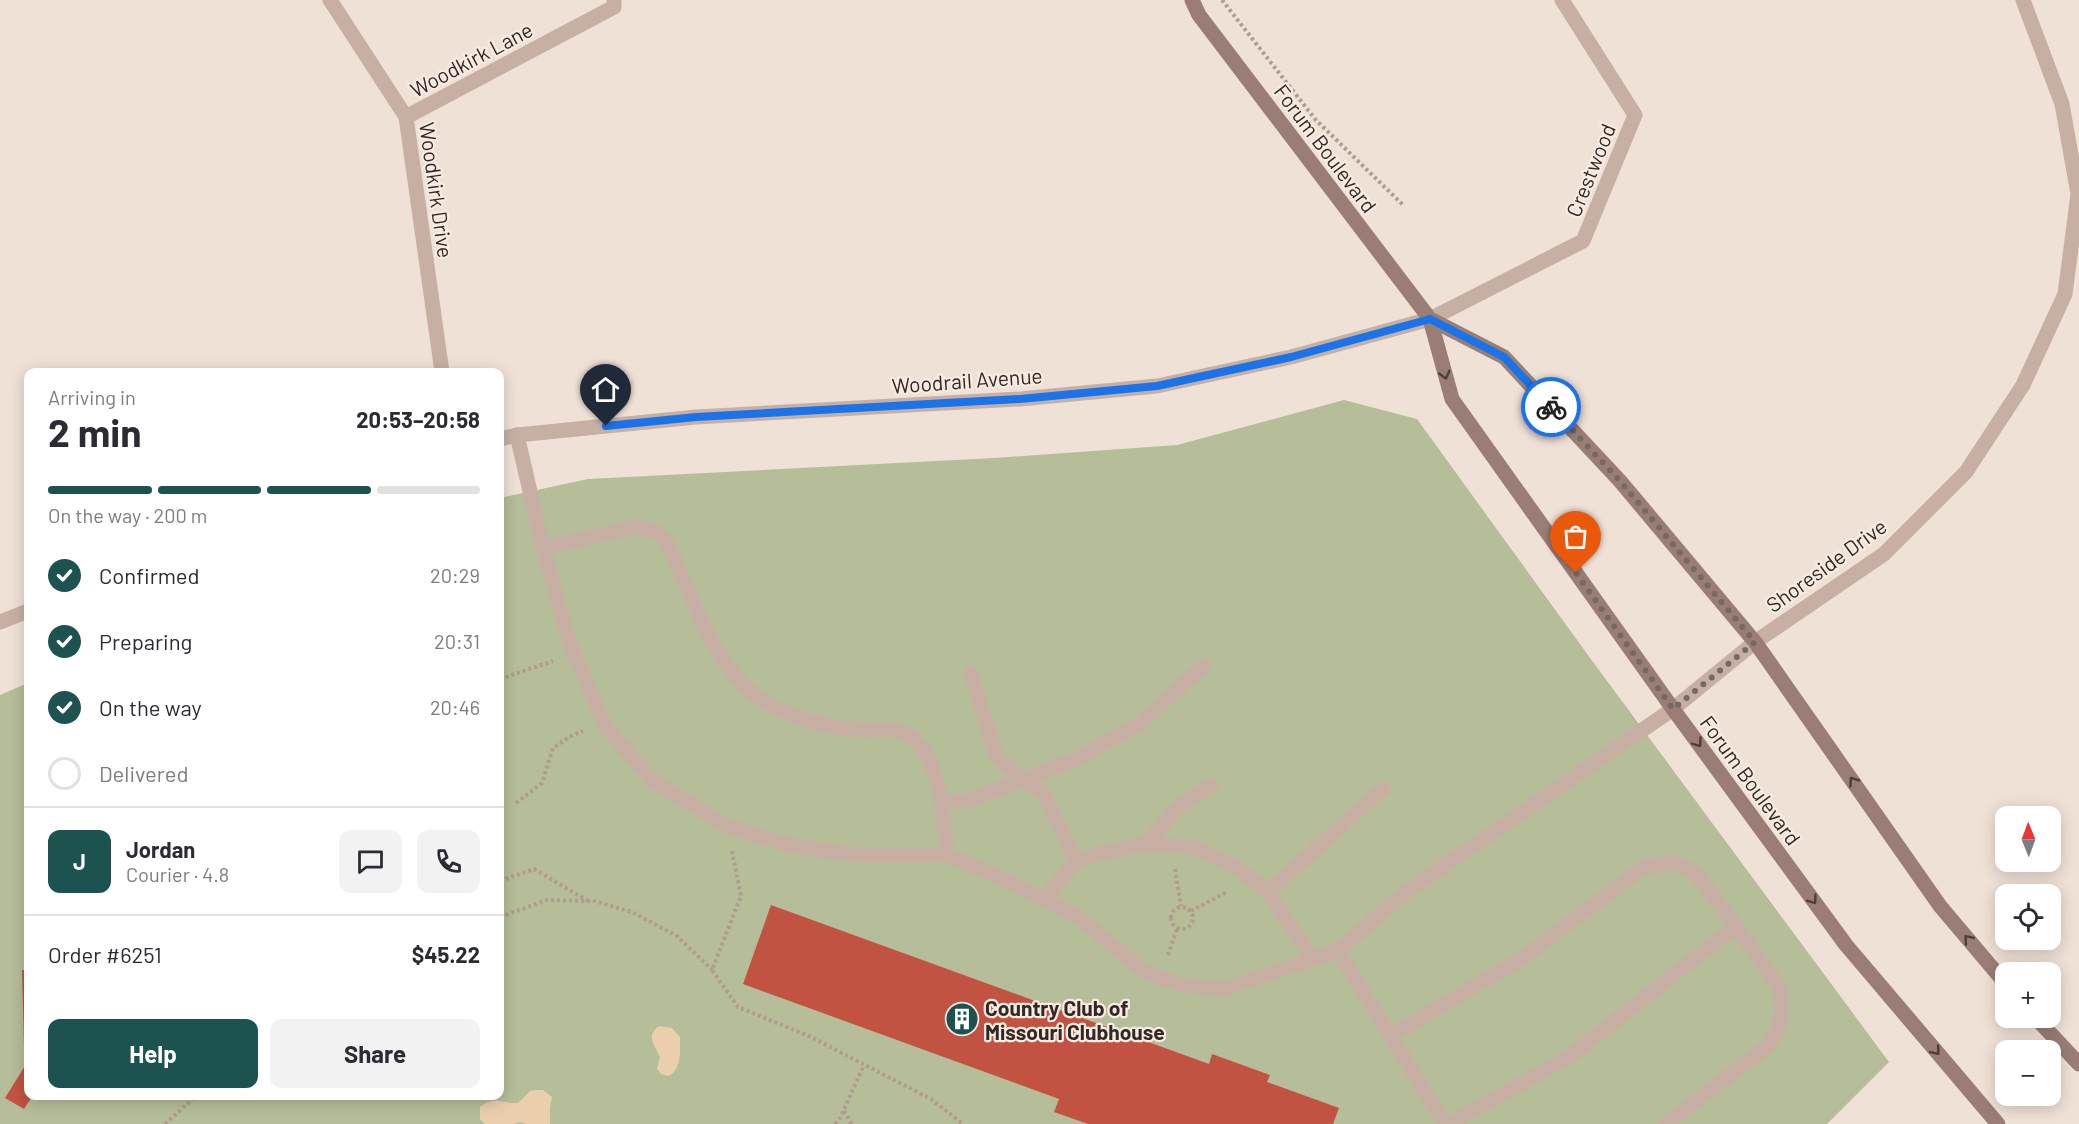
<!DOCTYPE html>
<html lang="en">
<head>
<meta charset="utf-8">
<style>
	body { margin:0; font-family:Barlow,sans-serif; background:#f2f2f3; color:#2b2b33; height:100vh; display:flex; flex-direction:column; font-size:22px; white-space:nowrap }
	* { box-sizing:border-box; margin:0 }
	p { font-size:20px; color:#7c7c81 }
	.icon { flex:none; width:33px; height:33px; fill:none; stroke:currentColor; stroke-width:2; stroke-linecap:round; stroke-linejoin:round }
	.map { position:relative; flex:1; overflow:hidden }
	.sheet { position:absolute; left:24px; top:368px; width:480px; height:732px; display:flex; flex-direction:column; background:#fff; border-radius:12px; box-shadow:0 3px 15px #0003 }
	.sheet>* { flex:none }
	.needle { width:39px; rotate:359deg }
	.controls { position:absolute; left:1995px; top:806px; display:grid; gap:12px }
	.controls a { display:grid; place-items:center; width:66px; height:66px; border-radius:12px; background:#fff; box-shadow:0 3px 15px #0003; font-size:30px }
	.pin { position:absolute; display:grid; place-items:center; width:51px; height:51px; color:#fff; margin:-62px -26px; border-radius:50% 50% 50% 0; rotate:-45deg; box-shadow:0 0 6px #0007 }
	.pin .icon { rotate:45deg }
	.courier { position:absolute; display:grid; place-items:center; width:60px; height:60px; margin:-30px; border:4px solid #1a73e8; border-radius:50%; background:#fff; color:#222; box-shadow:0 2px 8px #0007 }
	.headline em { font-style:normal; font-weight:700 }
	.headline div { display:flex; flex-direction:column-reverse }
	.headline { display:flex; align-items:center; justify-content:space-between; height:102px; padding:0 24px }
	h1 { font-size:39px; font-weight:700; line-height:45px }
	.bar { display:grid; grid-template-columns:repeat(4,1fr); gap:9px 6px; align-content:center; height:72px; padding:0 24px }
	.bar i { height:8px; border-radius:4px; background:#e1e1e2 }
	.bar .on { background:#1c524f }
	.bar p { grid-column:span 4 }
	.line { display:flex; align-items:center; gap:15px; padding:0 24px; border-top:2px solid #e1e1e2 }
	.line div { flex:1 }
	.round { display:grid; place-items:center; flex:none; width:63px; height:63px; border-radius:12px; background:#f2f2f3 }
	ol { padding:0 24px; list-style:none }
	li { display:flex; align-items:center; gap:18px; height:66px }
	li p { margin-inline-start:auto }
	li .icon { padding:6px; border-radius:50%; background:#1c524f; color:#fff; stroke-width:4 }
	li:last-child { color:#7c7c81 }
	li i { width:33px; height:33px; border:3px solid #e1e1e2; border-radius:50% }
	.primary-button { display:flex; gap:12px; margin-top:auto; padding:12px 24px }
	.primary-button a { flex:1; height:69px; border-radius:12px; background:#1c524f; color:#fff; font-size:24px; font-weight:700; line-height:69px; text-align:center }
	.primary-button a+a { background:#f2f2f3; color:#2b2b33 }
	.map>svg:first-child { display:block }
</style>
</head>
<body>
<div class="map">
<svg width="2079" height="1124" viewBox="0 0 2079 1124">
	<rect width="100%" height="100%" fill="#f0e1d7"/>
	<path fill="#b5be98" d="M 1344,400 L 1417,419 L 1593,662 L 1889,1062 L 1827,1124 L 0,1124 L 0,695 L 28,683 L 28,1095 L 500,1095 L 500,498 L 588,479 L 994,458 L 1177,445 Z"/>
	<path fill="#ebcfad" d="M 659,1026 L 672,1028 L 680,1037 C 680,1051 682,1068 669,1076 L 661,1074 L 657,1069 L 660,1057 C 655,1045 645,1036 659,1026 Z
		M 537,1090 L 543,1090 L 552,1097 L 550,1107 L 550,1124 L 526,1124 L 520,1122 L 514,1124 L 485,1124 L 480,1119 L 480,1107 C 495,1095 501,1104 518,1103 L 530,1091 Z"/>
	<path fill="#c25342" d="M 771,905 L 1209,1064 L 1212,1054 L 1270,1075 L 1267,1082 L 1339,1108 L 1333,1124 L 1088,1124 L 1054,1112 L 1059,1099 L 743,984 Z
		M 22,970 L 28,970 L 28,1046 L 24,1046 Z
		M 28,1061 L 28,1095 L 33,1095 L 24,1109 L 5,1098 Z"/>
	<g fill="none" stroke-linecap="round" stroke-linejoin="round">
		<path stroke="#b29a8e" stroke-width="4" stroke-dasharray="3 3" stroke-linecap="butt" d="M 1222,0 L 1315,119 L 1403,205
			M 500,679 L 553,661
			M 516,803 L 542,783 L 553,748 L 571,736 L 583,731
			M 732,851 L 741,896 L 712,970 L 738,1007 L 811,1037 L 931,1099 L 963,1124
			M 1175,869 L 1181,906
			M 500,881 L 534,869 L 588,901
			M1171 918a11 11 0 1 1 22 0a11 11 0 1 1-22 0Z
			M 1191,911 L 1227,892
			M 500,917 L 547,900 L 594,901 L 632,912 L 677,936 L 712,970
			M 1168,955 L 1177,929
			M 844,1111 L 852,1124
			M 165,1124 L 197,1095
			M 835,1124 L 840,1118 L 864,1065"/>
		<path stroke="#c7b0a3" stroke-width="15" d="M 517,435 L 543,548 L 571,647 L 606,727 L 653,781 L 727,826 L 789,845 L 853,855 L 947,855 L 1010,882 L 1078,917 L 1145,972 L 1182,985 L 1224,989 L 1338,951 L 1406,892 L 1673,709
			M 543,548 L 637,527 C 654,529 660,532 669,546 C 690,593 710,654 748,689 C 778,716 827,729 866,730 C 879,730 895,727 907,734 C 916,740 926,751 930,761 C 942,785 944,829 947,855
			M 971,673 L 996,755 L 1021,780 L 1043,792 L 1076,861
			M 941,801 L 968,801 L 1076,759 L 1141,723 L 1203,666
			M 1148,843 L 1177,808 L 1211,785
			M 1268,892 L 1383,789
			M 1044,899 L 1076,861 L 1091,856 L 1148,843 L 1195,848 L 1236,867 L 1268,892 L 1313,959
			M 1338,951 L 1445,1124
			M 1390,1036 L 1521,959 L 1644,867 L 1673,862 L 1695,872 L 1736,926 L 1780,989 L 1782,1010 L 1778,1030 L 1768,1046 L 1666,1124
			M 1449,1124 L 1569,1057 L 1736,926"/>
		<path stroke="#c7b0a3" stroke-width="15" d="M 330,0 L 406,117 L 442,372
			M 406,117 L 614,7 L 614,0
			M 500,439 L 517,435 L 696,417 L 1020,399 L 1157,386 L 1291,357 L 1430,319 L 1583,241 L 1635,115 L 1562,0
			M 0,622 L 28,611
			M 1673,709 L 1755,642 L 1884,554 L 1966,472 L 2023,385 L 2065,294 L 2078,194 L 2062,104 L 2023,0"/>
		<path stroke="#9a7e75" stroke-width="15" d="M 1192,0 L 1199,15 L 1430,319 L 1452,399 L 1673,709 L 1846,945 L 1998,1124
			M 1430,319 L 1504,357 L 1620,481 L 1755,642 L 1940,906 L 2006,984
			M 2035,1017 L 2079,1064"/>
	</g>
	<defs><path id="oneway-chevron" d="M-2-3.5L2.5 0L-2 3.5" fill="none" stroke-width="1.6" stroke-linecap="round" stroke-linejoin="round" transform="scale(1.5)"/></defs>
	<g stroke="#4c3e39">
		<use href="#oneway-chevron" transform="translate(1445 375) rotate(75)"/>
		<use href="#oneway-chevron" transform="translate(1698 743) rotate(54)"/>
		<use href="#oneway-chevron" transform="translate(1853 781) rotate(-125)"/>
		<use href="#oneway-chevron" transform="translate(1813 900) rotate(54)"/>
		<use href="#oneway-chevron" transform="translate(1968 939) rotate(-130)"/>
		<use href="#oneway-chevron" transform="translate(1936 1051) rotate(50)"/>
	</g>
	<g fill="none" stroke-linecap="round" stroke-linejoin="round">
		<path stroke="#746963" stroke-width="6" stroke-dasharray="0 10.8" d="M 1551,407 L 1620,481 L 1755,642 L 1673,709 L 1576,573"/>
		<path stroke="#1a73e8" stroke-width="8" d="M 606,426 L 696,417 L 1020,399 L 1157,386 L 1291,357 L 1430,319 L 1504,357 L 1551,407"/>
	</g>
	<defs>
		<g id="building-disc" transform="scale(1.725)"><circle r="9.5" fill="#1c524f" stroke="#f8ece2"/><path d="M-4-6H4V6H1V3H-1V6H-4ZM-2.5-4.3h1.7v1.8h-1.7ZM.8-4.3h1.7v1.8H.8ZM-2.5-1h1.7V.8h-1.7ZM.8-1h1.7V.8H.8Z" fill="#fff"/></g>
	</defs>
	<g fill-rule="evenodd">
		<use href="#building-disc" x="962" y="1019"/>
	</g>
	<g text-anchor="middle" dominant-baseline="central" stroke-width="4.5" stroke-linejoin="round" paint-order="stroke">
		<g font-size="21" fill="#322825" stroke="#f8ece2">
			<text transform="translate(471 59) rotate(-28)">Woodkirk Lane</text>
			<text transform="translate(1326 148) rotate(53)">Forum Boulevard</text>
			<text transform="translate(1590 170) rotate(-68)">Crestwood</text>
			<text transform="translate(437 190) rotate(82)">Woodkirk Drive</text>
			<text transform="translate(967 380) rotate(-4)">Woodrail Avenue</text>
			<text transform="translate(1826 565) rotate(-36)">Shoreside Drive</text>
			<text transform="translate(1751 780) rotate(54)">Forum Boulevard</text>
		</g>
		<g font-size="21" font-weight="bold" fill="#322825" stroke="#f8ece2" text-anchor="start">
			<text x="985" y="1007">Country Club of<tspan x="985" dy="24">Missouri Clubhouse</tspan></text>
		</g>
	</g>
</svg>
<div class="controls">
<a><svg class="needle" viewBox="-14 -14 28 28"><path d="M0-13l5 13h-10z" fill="#e53935"/><path d="M0 13l5-13h-10z" fill="#7c7c81"/></svg></a>
<a><svg class="icon" aria-label="locate" viewBox="0 0 24 24"><circle cx="12" cy="12" r="6"/><path d="M12 2v4M12 18v4M2 12h4M18 12h4"/></svg></a>
<a>+</a>
<a>−</a>
</div>
<div class="pin" style="left:1576px;top:573px;background:#ea580c"><svg class="icon" aria-label="bag" viewBox="0 0 24 24"><path d="M5 8h14l-1 12H6zM9 8a3 3 0 0 1 6 0"/></svg></div>
<div class="pin" style="left:606px;top:426px;background:#1f2937"><svg class="icon" aria-label="home" viewBox="0 0 24 24"><path d="M3 11l9-7 9 7M6 9v11h12V9"/></svg></div>
<div class="courier" style="left:1551px;top:407px"><svg class="icon" aria-label="bike" viewBox="0 0 24 24"><circle cx="6" cy="16" r="4"/><circle cx="18" cy="16" r="4"/><path d="M6 16l4-8h5l3 8M10 8l3 8H6M13 5h3"/></svg></div>
<section class="sheet">
<div class="headline"><div><h1>2 min</h1><p>Arriving in</p></div><em>20:53–20:58</em></div>
<div class="bar"><i class="on"></i><i class="on"></i><i class="on"></i><i></i><p>On the way · 200 m</p></div>
<ol>
<li><svg class="icon" aria-label="check" viewBox="0 0 24 24"><path d="M5 12l5 5 9-10"/></svg>Confirmed<p>20:29</p></li>
<li><svg class="icon" aria-label="check" viewBox="0 0 24 24"><path d="M5 12l5 5 9-10"/></svg>Preparing<p>20:31</p></li>
<li><svg class="icon" aria-label="check" viewBox="0 0 24 24"><path d="M5 12l5 5 9-10"/></svg>On the way<p>20:46</p></li>
<li><i></i>Delivered</li>
</ol>
<div class="line" style="height:108px"><b class="round" style="background:#1c524f;color:#fff">J</b><div><b>Jordan</b><p>Courier · 4.8</p></div><a class="round"><svg class="icon" aria-label="chat" viewBox="0 0 24 24"><path d="M4 5h16v11H9l-5 4z"/></svg></a><a class="round"><svg class="icon" aria-label="phone" viewBox="0 0 24 24"><path d="M5 4h4l2 5-3 2q2 4 5 5l2-3 5 2v4C11 20 4 13 5 4z"/></svg></a></div>
<div class="line" style="height:78px"><div>Order #6251</div><b>$45.22</b></div>
<div class="primary-button"><a>Help</a><a>Share</a></div>
</section>
</div>
</body>
</html>
